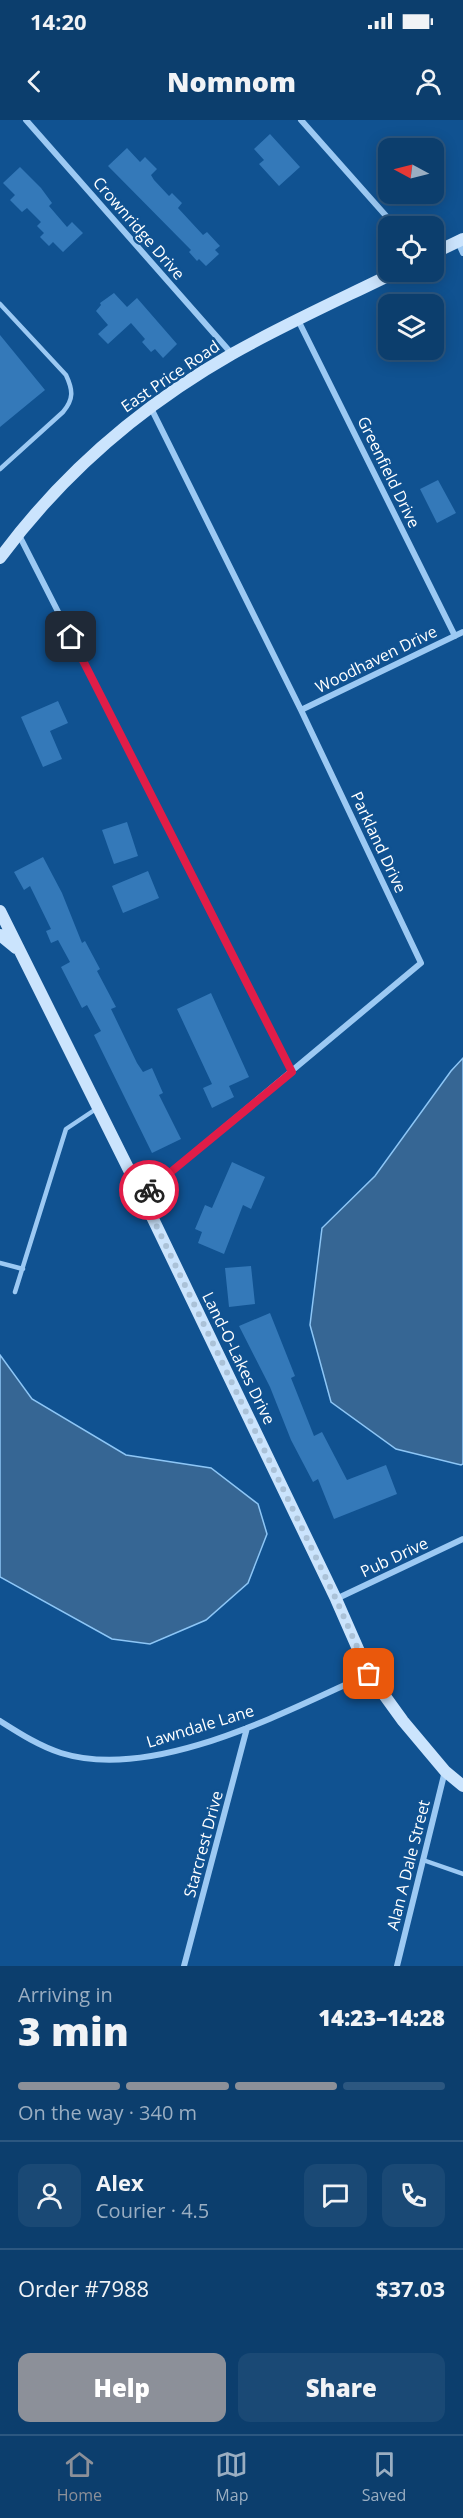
<!DOCTYPE html>
<html lang="en">
<head>
<meta charset="utf-8">
<style>
	body { margin:0; font-family:"Open Sans",sans-serif; background:#1a4975; color:#f1f3f6; height:100vh; display:flex; flex-direction:column; font-size:22px; white-space:nowrap }
	* { box-sizing:border-box; margin:0 }
	p { font-size:20px; color:#9aaec2 }
	.icon { flex:none; width:33px; height:33px; fill:none; stroke:currentColor; stroke-width:2; stroke-linecap:round; stroke-linejoin:round }
	.map { position:relative; height:1846px; overflow:hidden }
	.sheet { display:flex; flex-direction:column; background:#0c3e6d; flex:1 }
	.sheet>* { flex:none }
	.needle { width:39px; rotate:277deg }
	.tools { position:absolute; left:378px; top:18px; display:grid; gap:12px }
	.tools a { display:grid; place-items:center; width:66px; height:66px; border-radius:12px; background:#0c3e6d; box-shadow:0 3px 15px #0003,0 0 0 2px #2c5780; font-size:30px }
	.pin { position:absolute; display:grid; place-items:center; width:51px; height:51px; color:#fff; margin:-26px; border-radius:12px; box-shadow:0 3px 9px #0006 }
	.courier { position:absolute; display:grid; place-items:center; width:60px; height:60px; margin:-30px; border:4px solid #e11d48; border-radius:50%; background:#fff; color:#222; box-shadow:0 2px 8px #0007 }
	.overview em { font-style:normal; font-weight:800 }
	.overview div { display:flex; flex-direction:column-reverse }
	.overview { display:flex; align-items:center; justify-content:space-between; height:102px; padding:0 18px }
	h1 { font-size:39px; font-weight:800; line-height:45px }
	.bar { display:grid; grid-template-columns:repeat(4,1fr); gap:9px 6px; align-content:center; height:72px; padding:0 18px }
	.bar i { height:8px; border-radius:4px; background:#2c5780 }
	.bar .on { background:#8c9099 }
	.bar p { grid-column:span 4 }
	.line { display:flex; align-items:center; gap:15px; padding:0 18px; border-top:2px solid #2c5780 }
	.line div { flex:1 }
	.round { display:grid; place-items:center; flex:none; width:63px; height:63px; border-radius:12px; background:#1a4975 }
	.primary-button { display:flex; gap:12px; margin-top:auto; padding:12px 18px }
	.primary-button a { flex:1; height:69px; border-radius:12px; background:#8c9099; color:#fff; font-size:24px; font-weight:800; line-height:69px; text-align:center }
	.primary-button a+a { background:#1a4975; color:#f1f3f6 }
	.status { display:flex; justify-content:space-between; align-items:center; height:42px; padding:0 30px; background:#0c3e6d; direction:ltr }
	.status svg { height:16px; fill:currentColor }
	header { display:flex; justify-content:space-between; align-items:center; height:78px; padding:0 18px; background:#0c3e6d; font-size:27px; font-weight:800 }
	.dock { display:flex; justify-content:space-around; align-items:center; height:84px; border-top:2px solid #2c5780; background:#0c3e6d; font-size:16px; color:#9aaec2 }
	.dock a { display:grid; justify-items:center; gap:3px }
	.dock .on { color:#8c9099 }
	.map>svg:first-child { display:block }
</style>
</head>
<body>
<div class="status"><b>14:20</b><svg viewBox="0 0 49 12"><path d="M0 12V9h3v3zM5 12V6h3v6zM10 12V3h3v9zM15 12V0h3v12zM26 1h20v11H26zM47 4h2v5h-2z"/></svg></div>
<header><svg class="icon" aria-label="back" viewBox="0 0 24 24"><path d="M15 5l-7 7 7 7"/></svg>Nomnom<svg class="icon" aria-label="person" viewBox="0 0 24 24"><circle cx="12" cy="8" r="4"/><path d="M4 21q1-7 8-7t8 7"/></svg></header>
<div class="map">
<svg width="463" height="1846" viewBox="0 0 463 1846">
	<rect width="100%" height="100%" fill="#105291"/>
	<path fill="#366694" stroke="#8dc6f6" stroke-width="1.5" d="M 463,938 L 463,1344 L 461,1345 L 396,1329 L 331,1282 L 310,1205 L 322,1108 L 375,1056 L 451,951 Z
		M 0,1235 L 32,1279 L 126,1335 L 211,1348 L 258,1384 L 267,1414 L 248,1463 L 206,1500 L 150,1524 L 112,1519 L 0,1457 Z"/>
	<path fill="#3479b9" d="M 270,14 L 300,47 L 279,66 L 259,44 L 264,40 L 254,29 Z
		M 127,28 L 140,42 L 145,37 L 157,49 L 151,55 L 154,60 L 169,76 L 172,73 L 182,83 L 178,88 L 203,115 L 207,112 L 220,126 L 215,130 L 219,134 L 206,146 L 199,139 L 197,141 L 189,132 L 191,130 L 108,46 Z
		M 20,47 L 41,68 L 52,83 L 49,86 L 67,107 L 72,102 L 83,113 L 63,132 L 53,122 L 49,126 L 40,117 L 44,113 L 37,106 L 41,102 L 27,88 L 22,92 L 10,80 L 15,75 L 3,63 Z
		M 114,173 L 127,187 L 137,178 L 177,224 L 163,238 L 155,229 L 151,232 L 142,222 L 145,219 L 131,203 L 108,224 L 98,214 L 108,205 L 96,191 L 101,185 L 100,183 Z
		M 0,215 L 45,270 L 0,307 Z
		M 438,360 L 456,393 L 437,403 L 420,369 Z
		M 58,581 L 68,603 L 50,611 L 62,639 L 43,647 L 21,597 Z
		M 127,702 L 138,736 L 114,744 L 102,710 Z
		M 43,737 L 62,773 L 82,823 L 85,821 L 100,849 L 97,851 L 116,887 L 111,889 L 137,943 L 143,952 L 152,948 L 163,973 L 159,975 L 181,1019 L 152,1033 L 94,915 L 101,911 L 87,885 L 82,888 L 61,847 L 70,842 L 58,820 L 51,823 L 46,811 L 51,809 L 30,766 L 24,770 L 14,752 Z
		M 148,751 L 159,778 L 123,793 L 112,766 Z
		M 211,873 L 249,957 L 229,966 L 234,977 L 212,988 L 203,968 L 212,964 L 177,889 Z
		M 232,1042 L 265,1057 L 251,1089 L 243,1085 L 224,1134 L 198,1123 L 202,1112 L 195,1109 L 205,1085 L 212,1088 Z
		M 251,1146 L 255,1184 L 229,1187 L 225,1148 Z
		M 270,1193 L 295,1256 L 291,1258 L 314,1316 L 322,1312 L 347,1360 L 386,1345 L 397,1374 L 334,1399 L 318,1359 L 313,1362 L 291,1320 L 270,1267 L 239,1206 Z"/>
	<g fill="none" stroke-linecap="round" stroke-linejoin="round">
		<path stroke="#9cc9f3" stroke-width="4.5" d="M 0,184 L 66,255 C 73,270 74,279 63,292 L 0,349
			M 0,1143 L 23,1149
			M 15,1172 L 66,1009 L 96,989
			M 423,1740 L 463,1754"/>
		<path stroke="#9cc9f3" stroke-width="6" d="M 26,0 L 232,234
			M 301,0 L 395,106
			M 458,122 L 463,133
			M 298,200 L 455,516
			M 19,415 L 292,952
			M 301,590 L 463,512
			M 142,1076 L 421,843 L 301,590 L 150,286
			M 336,1479 L 463,1419
			M 0,1601 C 19,1613 39,1626 61,1633 C 154,1662 284,1592 369,1554
			M 184,1846 L 247,1608
			M 397,1846 L 445,1651"/>
		<path stroke="#cbe4fd" stroke-width="12" d="M 434,133 L 463,119
			M 0,438 C 62,354 141,286 232,234 C 285,204 341,179 396,152
			M 0,791 L 142,1076 L 336,1479 L 369,1554 L 403,1601 L 445,1651 L 463,1666
			M 0,815 L 16,828"/>
	</g>
	<g fill="none" stroke-linecap="round" stroke-linejoin="round">
		<path stroke="#abc2d8" stroke-width="6" stroke-dasharray="0 10.8" d="M 149,1070 L 142,1076 L 336,1479 L 369,1554"/>
		<path stroke="#e11d48" stroke-width="8" d="M 71,517 L 292,952 L 149,1070"/>
	</g>
	<g text-anchor="middle" dominant-baseline="central" stroke-width="5" stroke-linejoin="round" paint-order="stroke">
		<g font-size="16" fill="#fff" stroke="#105291">
			<text transform="translate(139 108) rotate(49)">Crownridge Drive</text>
			<text transform="translate(170 256) rotate(-34)">East Price Road</text>
			<text transform="translate(389 352) rotate(64)">Greenfield Drive</text>
			<text transform="translate(376 539) rotate(-26)">Woodhaven Drive</text>
			<text transform="translate(379 722) rotate(65)">Parkland Drive</text>
			<text transform="translate(239 1238) rotate(64)">Land-O-Lakes Drive</text>
			<text transform="translate(394 1437) rotate(-25)">Pub Drive</text>
			<text transform="translate(200 1606) rotate(-17)">Lawndale Lane</text>
			<text transform="translate(203 1724) rotate(-75)">Starcrest Drive</text>
			<text transform="translate(408 1745) rotate(-76)">Alan A Dale Street</text>
		</g>
	</g>
</svg>
<div class="tools">
<a><svg class="needle" viewBox="-14 -14 28 28"><path d="M0-13l5 13h-10z" fill="#e53935"/><path d="M0 13l5-13h-10z" fill="#9aaec2"/></svg></a>
<a><svg class="icon" aria-label="locate" viewBox="0 0 24 24"><circle cx="12" cy="12" r="6"/><path d="M12 2v4M12 18v4M2 12h4M18 12h4"/></svg></a>
<a><svg class="icon" aria-label="layers" viewBox="0 0 24 24"><path d="M12 4l9 5-9 5-9-5zM3 14l9 5 9-5"/></svg></a>
</div>
<div class="pin" style="left:369px;top:1554px;background:#ea580c"><svg class="icon" aria-label="bag" viewBox="0 0 24 24"><path d="M5 8h14l-1 12H6zM9 8a3 3 0 0 1 6 0"/></svg></div>
<div class="pin" style="left:71px;top:517px;background:#1f2937"><svg class="icon" aria-label="home" viewBox="0 0 24 24"><path d="M3 11l9-7 9 7M6 9v11h12V9"/></svg></div>
<div class="courier" style="left:149px;top:1070px"><svg class="icon" aria-label="bike" viewBox="0 0 24 24"><circle cx="6" cy="16" r="4"/><circle cx="18" cy="16" r="4"/><path d="M6 16l4-8h5l3 8M10 8l3 8H6M13 5h3"/></svg></div>
</div>
<section class="sheet">
<div class="overview"><div><h1>3 min</h1><p>Arriving in</p></div><em>14:23–14:28</em></div>
<div class="bar"><i class="on"></i><i class="on"></i><i class="on"></i><i></i><p>On the way · 340 m</p></div>
<div class="line" style="height:108px"><a class="round"><svg class="icon" aria-label="person" viewBox="0 0 24 24"><circle cx="12" cy="8" r="4"/><path d="M4 21q1-7 8-7t8 7"/></svg></a><div><b>Alex</b><p>Courier · 4.5</p></div><a class="round"><svg class="icon" aria-label="chat" viewBox="0 0 24 24"><path d="M4 5h16v11H9l-5 4z"/></svg></a><a class="round"><svg class="icon" aria-label="phone" viewBox="0 0 24 24"><path d="M5 4h4l2 5-3 2q2 4 5 5l2-3 5 2v4C11 20 4 13 5 4z"/></svg></a></div>
<div class="line" style="height:78px"><div>Order #7988</div><b>$37.03</b></div>
<div class="primary-button"><a>Help</a><a>Share</a></div>
</section>
<nav class="dock">
<a class="on"><svg class="icon" aria-label="home" viewBox="0 0 24 24"><path d="M3 11l9-7 9 7M6 9v11h12V9"/></svg>Home</a>
<a><svg class="icon" aria-label="map" viewBox="0 0 24 24"><path d="M3 6l6-2 6 2 6-2v14l-6 2-6-2-6 2zM9 4v14M15 6v14"/></svg>Map</a>
<a><svg class="icon" aria-label="saved" viewBox="0 0 24 24"><path d="M7 4h10v16l-5-4-5 4z"/></svg>Saved</a>
</nav>
</body>
</html>
